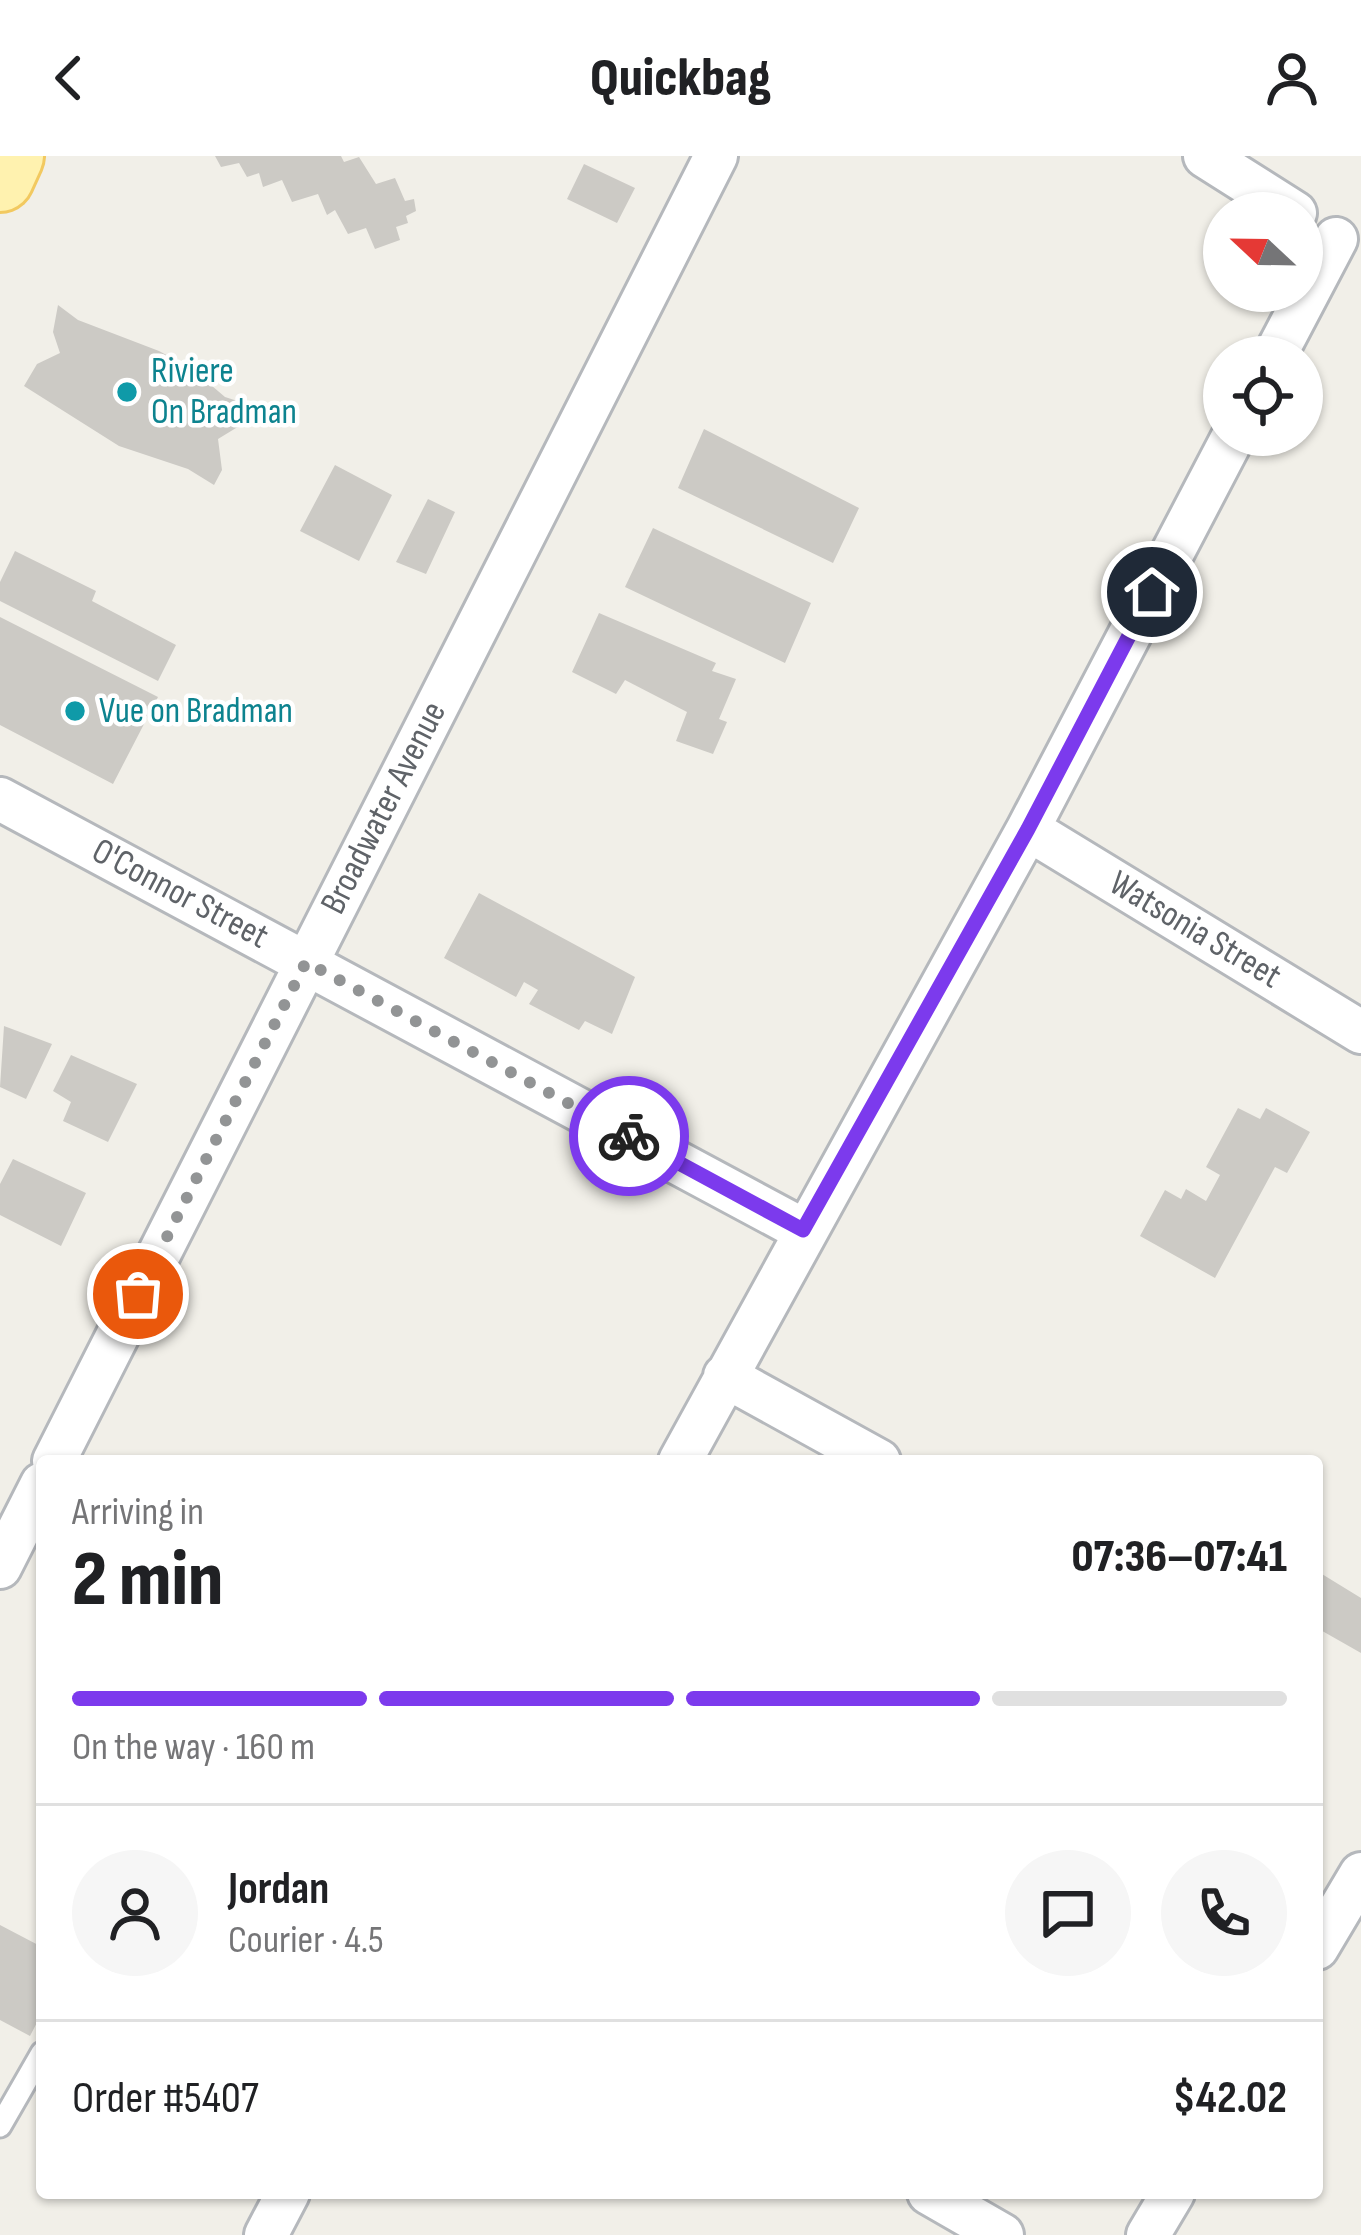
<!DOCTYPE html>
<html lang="en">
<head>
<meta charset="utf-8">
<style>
	body { margin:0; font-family:"Sofia Sans Condensed",sans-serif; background:#f6f6f6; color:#202124; height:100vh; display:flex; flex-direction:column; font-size:45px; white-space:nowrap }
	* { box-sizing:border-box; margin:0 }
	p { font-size:39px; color:#757577 }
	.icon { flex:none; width:66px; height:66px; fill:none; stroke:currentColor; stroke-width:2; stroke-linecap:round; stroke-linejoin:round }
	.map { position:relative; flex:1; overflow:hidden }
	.drawer { position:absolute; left:36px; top:1299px; width:1287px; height:744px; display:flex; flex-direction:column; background:#fff; border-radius:12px; box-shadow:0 3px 9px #0004 }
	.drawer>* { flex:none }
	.needle { width:78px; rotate:292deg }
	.buttons { position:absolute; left:1203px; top:36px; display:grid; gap:24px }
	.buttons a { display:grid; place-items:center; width:120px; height:120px; border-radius:50%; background:#fff; box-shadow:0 3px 9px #0004; font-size:60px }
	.pin { position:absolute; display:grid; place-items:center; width:102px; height:102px; color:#fff; margin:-51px; border:6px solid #fff; border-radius:50%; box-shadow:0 3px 12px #0007 }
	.courier { position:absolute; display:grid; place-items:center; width:120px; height:120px; margin:-60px; border:9px solid #7c3aed; border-radius:50%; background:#fff; color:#222; box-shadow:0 3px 15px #0007 }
	.overview em { font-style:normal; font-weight:800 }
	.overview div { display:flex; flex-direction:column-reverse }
	.overview { display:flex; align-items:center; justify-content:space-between; height:204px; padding:0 36px }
	h1 { font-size:78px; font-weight:800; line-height:90px }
	.bar { display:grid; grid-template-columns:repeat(4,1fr); gap:18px 12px; align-content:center; height:144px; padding:0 36px }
	.bar i { height:15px; border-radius:9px; background:#e0e0e0 }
	.bar .selected { background:#7c3aed }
	.bar p { grid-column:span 4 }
	.line { display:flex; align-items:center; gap:30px; padding:0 36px; border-top:3px solid #e0e0e0 }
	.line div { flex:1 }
	.round { display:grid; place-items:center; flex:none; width:126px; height:126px; border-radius:63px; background:#f6f6f6 }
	header { display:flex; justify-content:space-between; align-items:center; height:156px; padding:0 36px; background:#fff; font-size:54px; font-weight:800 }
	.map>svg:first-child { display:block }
</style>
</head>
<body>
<header><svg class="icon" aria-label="back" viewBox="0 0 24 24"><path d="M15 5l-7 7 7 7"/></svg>Quickbag<svg class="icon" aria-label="person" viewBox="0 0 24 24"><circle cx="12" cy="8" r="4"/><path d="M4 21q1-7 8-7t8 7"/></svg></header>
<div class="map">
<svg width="1361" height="2079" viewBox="0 0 1361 2079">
	<rect width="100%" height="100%" fill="#f1efe8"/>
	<path fill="#cccac5" d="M 215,0 L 341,0 L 344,6 L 359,1 L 376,28 L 395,22 L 405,45 L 414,43 L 416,55 L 406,60 L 408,67 L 396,71 L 400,84 L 375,93 L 366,72 L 348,78 L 335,54 L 327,59 L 318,38 L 292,46 L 282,24 L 263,31 L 259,17 L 247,21 L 239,7 L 221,11 Z
		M 584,8 L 635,32 L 617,67 L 567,43 Z
		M 58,149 L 78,164 L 159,195 L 191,212 L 225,241 L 253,250 L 236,272 L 218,283 L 222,314 L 214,329 L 188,313 L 119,290 L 24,230 L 37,208 L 60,197 L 53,176 Z
		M 704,273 L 859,352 L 833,407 L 678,332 Z
		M 335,309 L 392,339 L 359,405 L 300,375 Z
		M 428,343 L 455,356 L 426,418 L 396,406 Z
		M 653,372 L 811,447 L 785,507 L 625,431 Z
		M 15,395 L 96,435 L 92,445 L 176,489 L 158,525 L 0,445 L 0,426 Z
		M 599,457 L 716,507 L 712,515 L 736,523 L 719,563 L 727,566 L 713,598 L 676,585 L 687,556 L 625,524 L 616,538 L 572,516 Z
		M 0,461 L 158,541 L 113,628 L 0,569 Z
		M 479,737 L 635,821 L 612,878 L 585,865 L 579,874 L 529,848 L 538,834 L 524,826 L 516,841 L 444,802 Z
		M 4,870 L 52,888 L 26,943 L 0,931 Z
		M 71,899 L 137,928 L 108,986 L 63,965 L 71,946 L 53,935 Z
		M 1238,952 L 1260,963 L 1266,952 L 1310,976 L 1287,1017 L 1275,1011 L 1215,1122 L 1140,1080 L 1165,1034 L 1181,1043 L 1186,1033 L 1206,1045 L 1220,1019 L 1206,1011 Z
		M 13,1003 L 86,1037 L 61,1090 L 0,1059 L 0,1028 Z
		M 1317,1415 L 1361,1442 L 1361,1497 L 1317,1472 Z
		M 0,1769 L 42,1791 L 42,1857 L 30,1880 L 0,1864 Z"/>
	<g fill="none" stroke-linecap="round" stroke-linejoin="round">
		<g stroke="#b5b8bc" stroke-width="27">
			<path id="service" d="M 0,1970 L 42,1897"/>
		</g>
		<g stroke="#b5b8bc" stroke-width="48">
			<path id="minor" d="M 1205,0 L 1295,57
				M 1274,201 L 1336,83
				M 0,643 L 803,1074
				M 1028,673 L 1361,876
				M 725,1220 L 879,1305
				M 54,1305 L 716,0
				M 680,1305 L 1028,673 L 1234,279
				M 0,1411 L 42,1328
				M 1317,1792 L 1361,1718
				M 929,2037 L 1002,2079
				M 266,2079 L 288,2037
				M 1148,2079 L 1173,2037"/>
		</g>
		<g stroke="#f2c960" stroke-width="72">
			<path id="primary" d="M 0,22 L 10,0"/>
		</g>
		<use href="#service" stroke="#fff" stroke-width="21"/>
		<use href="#minor" stroke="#fff" stroke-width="42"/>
		<use href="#primary" stroke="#fff2af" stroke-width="66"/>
	</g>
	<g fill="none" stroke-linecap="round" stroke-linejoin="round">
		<path stroke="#929495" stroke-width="12" stroke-dasharray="0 21.6" d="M 138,1138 L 306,806 L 629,980"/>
		<path stroke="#7c3aed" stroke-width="15" d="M 629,980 L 803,1074 L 1028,673 L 1152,436"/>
	</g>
	<g fill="#0f9aa8" stroke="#fff" stroke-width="4.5">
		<circle cx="127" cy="236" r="12"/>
		<circle cx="75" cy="555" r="12"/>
	</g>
	<g text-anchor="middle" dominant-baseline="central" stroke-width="9" stroke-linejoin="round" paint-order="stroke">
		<g font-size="36" fill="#0d838f" stroke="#fff" text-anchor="start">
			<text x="151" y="215">Riviere<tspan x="151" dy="41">On Bradman</tspan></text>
			<text x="99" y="555">Vue on Bradman</text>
		</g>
		<g font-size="36" fill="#5f6368" stroke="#fff">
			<text transform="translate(384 652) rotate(-63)">Broadwater Avenue</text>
			<text transform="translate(180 738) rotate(28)">O'Connor Street</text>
			<text transform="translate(1195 774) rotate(31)">Watsonia Street</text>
		</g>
	</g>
</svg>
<div class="buttons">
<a><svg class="needle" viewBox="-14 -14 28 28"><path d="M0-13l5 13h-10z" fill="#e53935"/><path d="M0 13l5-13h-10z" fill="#757577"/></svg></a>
<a><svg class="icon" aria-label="locate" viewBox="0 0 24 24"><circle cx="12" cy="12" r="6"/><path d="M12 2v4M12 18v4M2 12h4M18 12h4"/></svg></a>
</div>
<div class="pin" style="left:138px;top:1138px;background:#ea580c"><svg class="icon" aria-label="bag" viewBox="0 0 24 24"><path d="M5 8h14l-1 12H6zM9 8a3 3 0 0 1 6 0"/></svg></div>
<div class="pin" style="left:1152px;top:436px;background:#1f2937"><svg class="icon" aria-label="home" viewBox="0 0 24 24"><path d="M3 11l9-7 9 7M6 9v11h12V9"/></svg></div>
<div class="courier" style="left:629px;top:980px"><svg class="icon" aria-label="bike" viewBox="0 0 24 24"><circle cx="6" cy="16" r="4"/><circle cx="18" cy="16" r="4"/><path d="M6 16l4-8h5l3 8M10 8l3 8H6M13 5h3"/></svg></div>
<section class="drawer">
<div class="overview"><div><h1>2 min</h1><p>Arriving in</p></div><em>07:36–07:41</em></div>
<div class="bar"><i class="selected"></i><i class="selected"></i><i class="selected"></i><i></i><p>On the way · 160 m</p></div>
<div class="line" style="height:216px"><a class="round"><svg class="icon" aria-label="person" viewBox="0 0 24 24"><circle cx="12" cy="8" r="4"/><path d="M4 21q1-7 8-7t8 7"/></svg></a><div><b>Jordan</b><p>Courier · 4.5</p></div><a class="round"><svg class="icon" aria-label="chat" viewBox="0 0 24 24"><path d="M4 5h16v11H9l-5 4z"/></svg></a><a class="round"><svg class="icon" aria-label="phone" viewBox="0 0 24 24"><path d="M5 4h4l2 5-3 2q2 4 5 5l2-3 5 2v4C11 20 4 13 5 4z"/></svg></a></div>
<div class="line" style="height:156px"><div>Order #5407</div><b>$42.02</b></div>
</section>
</div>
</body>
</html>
